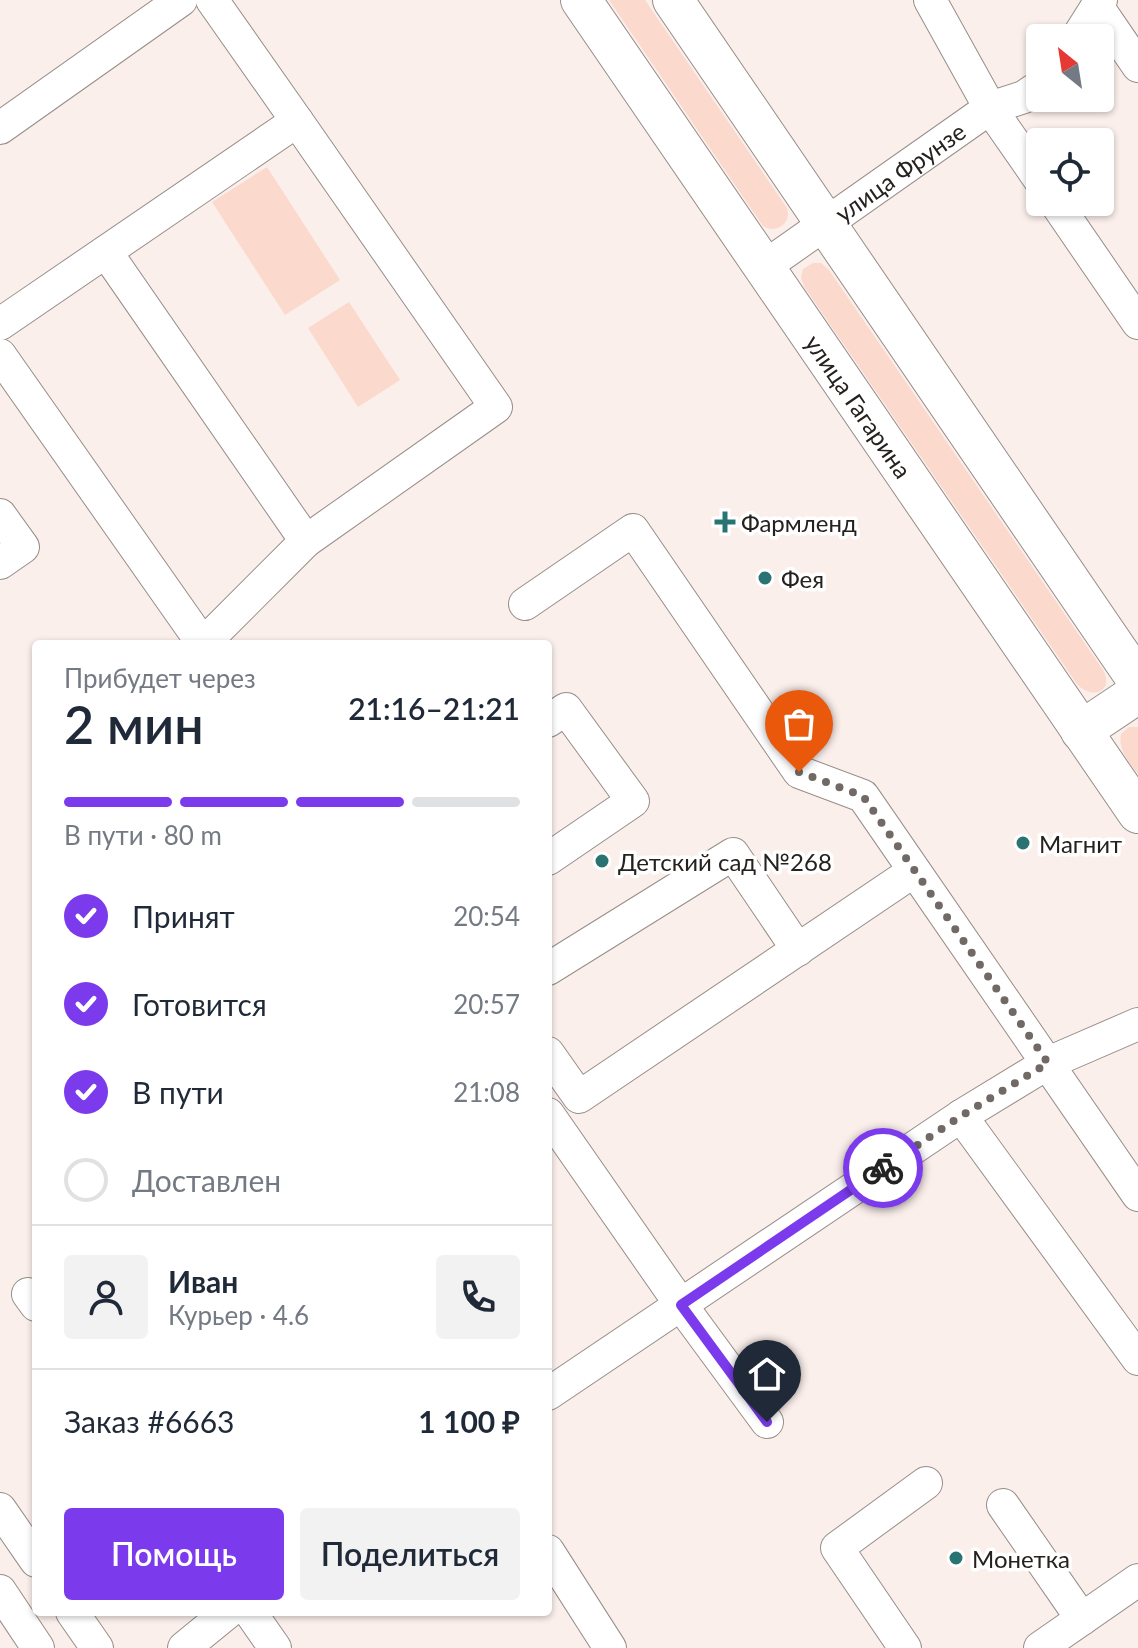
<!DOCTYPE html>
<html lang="ru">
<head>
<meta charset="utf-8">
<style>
	body { margin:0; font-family:Lato,sans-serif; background:#f2f2f3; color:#1f2937; height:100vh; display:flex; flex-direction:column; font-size:30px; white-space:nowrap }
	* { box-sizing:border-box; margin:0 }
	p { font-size:26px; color:#747a83 }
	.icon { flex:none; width:44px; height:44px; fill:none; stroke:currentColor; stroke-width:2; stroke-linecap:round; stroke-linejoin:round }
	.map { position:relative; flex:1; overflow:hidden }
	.drawer { position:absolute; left:32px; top:640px; width:520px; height:976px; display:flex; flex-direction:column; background:#fff; border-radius:8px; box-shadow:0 2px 6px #0004 }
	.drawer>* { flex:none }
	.needle { width:52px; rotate:330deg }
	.buttons { position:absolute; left:1026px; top:24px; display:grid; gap:16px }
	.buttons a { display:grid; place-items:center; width:88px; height:88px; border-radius:8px; background:#fff; box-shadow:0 2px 6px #0004; font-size:40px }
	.pin { position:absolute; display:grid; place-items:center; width:68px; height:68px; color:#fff; margin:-82px -34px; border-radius:50% 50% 50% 0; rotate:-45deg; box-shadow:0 0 8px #0007 }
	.pin .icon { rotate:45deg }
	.courier { position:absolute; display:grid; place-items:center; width:80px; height:80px; margin:-40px; border:6px solid #7c3aed; border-radius:50%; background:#fff; color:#222; box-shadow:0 2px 10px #0007 }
	.head em { font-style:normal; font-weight:600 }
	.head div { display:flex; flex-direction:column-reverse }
	.head { display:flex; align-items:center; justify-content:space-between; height:136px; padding:0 32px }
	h1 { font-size:52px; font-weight:600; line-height:60px }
	.bar { display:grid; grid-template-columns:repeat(4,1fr); gap:12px 8px; align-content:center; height:96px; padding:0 32px }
	.bar i { height:10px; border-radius:6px; background:#e0e1e3 }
	.bar .selected { background:#7c3aed }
	.bar p { grid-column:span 4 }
	.line { display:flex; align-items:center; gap:20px; padding:0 32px; border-top:2px solid #e0e1e3 }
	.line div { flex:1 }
	.round { display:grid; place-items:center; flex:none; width:84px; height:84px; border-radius:8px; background:#f2f2f3 }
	ol { padding:0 32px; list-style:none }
	li { display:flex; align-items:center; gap:24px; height:88px }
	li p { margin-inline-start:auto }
	li .icon { padding:8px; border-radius:50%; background:#7c3aed; color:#fff; stroke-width:4 }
	li:last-child { color:#747a83 }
	li i { width:44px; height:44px; border:4px solid #e0e1e3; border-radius:50% }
	.primary-button { display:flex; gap:16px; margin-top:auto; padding:16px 32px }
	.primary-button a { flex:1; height:92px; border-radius:8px; background:#7c3aed; color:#fff; font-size:32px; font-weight:600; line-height:92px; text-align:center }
	.primary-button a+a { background:#f2f2f3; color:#1f2937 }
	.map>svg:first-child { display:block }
</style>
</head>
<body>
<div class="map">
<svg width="1138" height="1648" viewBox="0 0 1138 1648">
	<rect width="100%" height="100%" fill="#fbefeb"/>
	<path fill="#fbd9cc" d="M 609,0 L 645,0 L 787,208 C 792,224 776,234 763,226 Z
		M 267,167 L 340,280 L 285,315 L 212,202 Z
		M 813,263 L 821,263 L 829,270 L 1103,670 C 1115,692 1091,700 1077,684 L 805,288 L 801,278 L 803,269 Z
		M 349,302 L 400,380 L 358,407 L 308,328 Z
		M 1129,727 L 1138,727 L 1138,774 C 1129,762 1118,750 1121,734 Z"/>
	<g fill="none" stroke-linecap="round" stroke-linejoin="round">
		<g stroke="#978d89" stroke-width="34">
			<g id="minor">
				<path d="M 930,0 L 990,108 L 1040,180"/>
				<path d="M 1097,6 L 1138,66"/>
				<path d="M 1077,38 L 1101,0"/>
				<path d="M 0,128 L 181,0"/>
				<path d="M 1055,202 L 1138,323"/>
				<path d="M 106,252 L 306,541"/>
				<path id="s1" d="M 764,267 L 990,108 L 1024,97 L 1040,86"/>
				<path d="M 0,324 L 297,121 L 212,0"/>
				<path d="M 0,355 L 203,644"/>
				<path d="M 0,515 L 23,547 L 0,563"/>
				<path d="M 525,604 L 633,530 L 799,772 L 863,796 L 1138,1195"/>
				<path d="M 203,644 L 306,541 L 496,407 L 297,121"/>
				<path d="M 548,721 L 566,709 L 633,801 L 548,859"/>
				<path d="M 548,969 L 733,854 L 798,950"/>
				<path d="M 548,1053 L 579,1097 L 914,871"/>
				<path d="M 548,1114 L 681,1305 L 767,1422"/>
				<path d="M 961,1116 L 1138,1359"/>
				<path d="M 28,1294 L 36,1305"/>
				<path d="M 548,1394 L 961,1116 L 1048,1063 L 1138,1024"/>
				<path d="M 1003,1505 L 1082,1619"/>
				<path d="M 0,1509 L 36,1561"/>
				<path d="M 548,1551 L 610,1648"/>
				<path d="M 0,1591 L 38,1648"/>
				<path d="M 72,1612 L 97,1648"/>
				<path d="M 250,1612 L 275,1648"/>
				<path d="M 184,1648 L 228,1612"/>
				<path d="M 905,1648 L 837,1548 L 926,1483"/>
				<path d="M 1040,1648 L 1138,1580"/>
			</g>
		</g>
		<g stroke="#978d89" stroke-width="42">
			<g id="major">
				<path id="s2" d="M 581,0 L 1138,813"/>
				<path d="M 673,0 L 1138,681"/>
				<path d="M 1081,731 L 1138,693"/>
			</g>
		</g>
		<use href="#minor" stroke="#fff" stroke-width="32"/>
		<use href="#major" stroke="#fff" stroke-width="40"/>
	</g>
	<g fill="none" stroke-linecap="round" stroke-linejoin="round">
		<path stroke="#706966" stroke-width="8" stroke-dasharray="0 14.4" d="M 799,772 L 863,796 L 1048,1063 L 961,1116 L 883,1168"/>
		<path stroke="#7c3aed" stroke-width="10" d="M 767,1422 L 681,1305 L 883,1168"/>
	</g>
	<g fill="#297473" stroke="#fff" stroke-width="3">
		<path d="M721 510h8v8h8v8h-8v8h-8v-8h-8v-8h8z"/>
		<circle cx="765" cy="578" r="8"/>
		<circle cx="1023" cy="843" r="8"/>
		<circle cx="602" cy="861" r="8"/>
		<circle cx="956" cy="1558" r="8"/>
	</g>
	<g text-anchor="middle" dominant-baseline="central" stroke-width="7" stroke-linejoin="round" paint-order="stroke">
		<g font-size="24" fill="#25211f" stroke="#fff">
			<text stroke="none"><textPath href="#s1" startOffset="166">улица Фрунзе</textPath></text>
			<text stroke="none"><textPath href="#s2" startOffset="492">улица Гагарина</textPath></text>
		</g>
		<g font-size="24" fill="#25211f" stroke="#fff" text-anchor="start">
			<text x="741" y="522">Фармленд</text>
			<text x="781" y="578">Фея</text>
			<text x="1039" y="843">Магнит</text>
			<text x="618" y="861">Детский сад №268</text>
			<text x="972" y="1558">Монетка</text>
		</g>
	</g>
</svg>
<div class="buttons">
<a><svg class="needle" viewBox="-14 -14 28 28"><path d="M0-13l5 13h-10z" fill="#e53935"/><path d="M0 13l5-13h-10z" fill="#747a83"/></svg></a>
<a><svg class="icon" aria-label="locate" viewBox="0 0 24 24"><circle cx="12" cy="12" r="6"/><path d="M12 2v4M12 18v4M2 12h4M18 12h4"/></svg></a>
</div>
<div class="pin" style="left:799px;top:772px;background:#ea580c"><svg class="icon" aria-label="bag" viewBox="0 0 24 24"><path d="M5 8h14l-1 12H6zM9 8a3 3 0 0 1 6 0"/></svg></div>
<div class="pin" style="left:767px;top:1422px;background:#1f2937"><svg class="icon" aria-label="home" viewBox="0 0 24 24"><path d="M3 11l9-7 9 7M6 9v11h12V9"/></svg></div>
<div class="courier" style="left:883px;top:1168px"><svg class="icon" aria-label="bike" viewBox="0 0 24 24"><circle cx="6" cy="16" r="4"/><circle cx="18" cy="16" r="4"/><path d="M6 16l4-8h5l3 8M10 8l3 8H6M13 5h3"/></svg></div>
<section class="drawer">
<div class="head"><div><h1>2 мин</h1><p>Прибудет через</p></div><em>21:16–21:21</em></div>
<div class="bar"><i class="selected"></i><i class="selected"></i><i class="selected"></i><i></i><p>В пути · 80 m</p></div>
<ol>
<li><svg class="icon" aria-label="check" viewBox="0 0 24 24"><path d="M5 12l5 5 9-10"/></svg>Принят<p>20:54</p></li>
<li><svg class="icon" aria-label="check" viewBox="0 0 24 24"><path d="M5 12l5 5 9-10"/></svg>Готовится<p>20:57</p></li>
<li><svg class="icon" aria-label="check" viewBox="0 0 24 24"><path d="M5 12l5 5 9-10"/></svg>В пути<p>21:08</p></li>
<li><i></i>Доставлен</li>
</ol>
<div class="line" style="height:144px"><a class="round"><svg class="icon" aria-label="person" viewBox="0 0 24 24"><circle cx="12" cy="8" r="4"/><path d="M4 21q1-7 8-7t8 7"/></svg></a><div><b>Иван</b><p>Курьер · 4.6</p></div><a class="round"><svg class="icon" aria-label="phone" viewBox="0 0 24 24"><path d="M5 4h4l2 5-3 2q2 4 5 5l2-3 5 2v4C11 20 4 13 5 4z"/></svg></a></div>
<div class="line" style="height:104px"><div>Заказ #6663</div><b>1 100 ₽</b></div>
<div class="primary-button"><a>Помощь</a><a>Поделиться</a></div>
</section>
</div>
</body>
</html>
